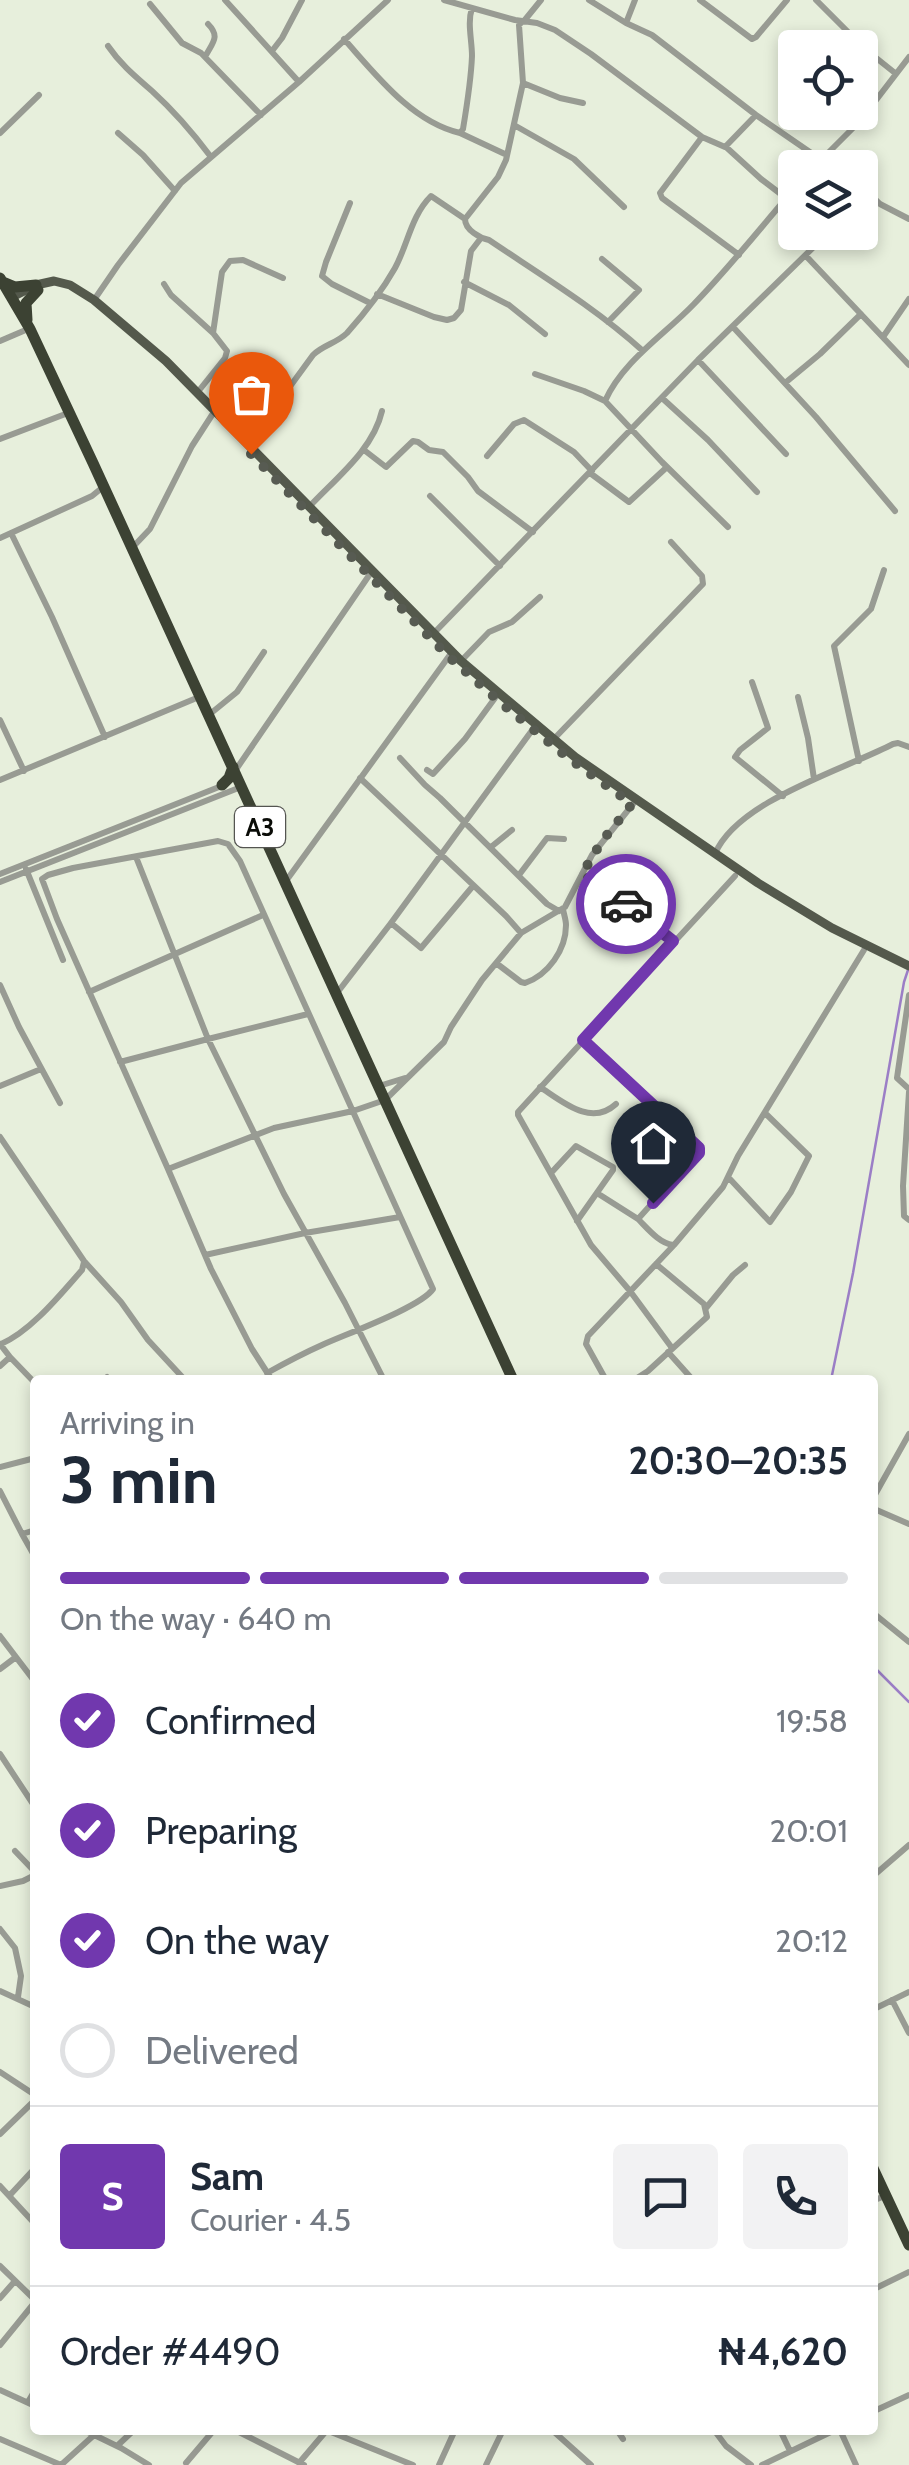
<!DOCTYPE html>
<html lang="en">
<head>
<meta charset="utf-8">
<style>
	body { margin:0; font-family:Cabin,sans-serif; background:#f2f2f3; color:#1f2937; height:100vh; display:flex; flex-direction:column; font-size:38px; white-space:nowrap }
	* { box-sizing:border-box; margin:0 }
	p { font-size:32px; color:#747a83 }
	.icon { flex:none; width:55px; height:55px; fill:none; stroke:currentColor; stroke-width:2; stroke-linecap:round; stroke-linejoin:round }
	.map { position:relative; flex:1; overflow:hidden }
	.panel { position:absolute; left:30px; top:1375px; width:848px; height:1060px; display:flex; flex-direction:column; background:#fff; border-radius:10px; box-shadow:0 5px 15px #0003 }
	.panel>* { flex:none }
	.tools { position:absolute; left:778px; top:30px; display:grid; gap:20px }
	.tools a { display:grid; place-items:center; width:100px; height:100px; border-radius:10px; background:#fff; box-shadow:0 5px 15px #0003; font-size:50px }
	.pin { position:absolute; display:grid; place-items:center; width:85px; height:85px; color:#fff; margin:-102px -42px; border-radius:50% 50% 50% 0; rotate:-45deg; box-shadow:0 0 10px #0007 }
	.pin .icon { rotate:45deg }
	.courier { position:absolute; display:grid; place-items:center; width:100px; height:100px; margin:-50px; border:8px solid #7138ae; border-radius:50%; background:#fff; color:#222; box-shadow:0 2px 12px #0007 }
	.headline em { font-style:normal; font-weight:800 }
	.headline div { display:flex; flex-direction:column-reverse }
	.headline { display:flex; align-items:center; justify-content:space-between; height:170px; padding:0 30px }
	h1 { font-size:65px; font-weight:800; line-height:75px }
	.bar { display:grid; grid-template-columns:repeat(4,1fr); gap:15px 10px; align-content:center; height:120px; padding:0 30px }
	.bar i { height:12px; border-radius:8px; background:#e0e1e3 }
	.bar .selected { background:#7138ae }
	.bar p { grid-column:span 4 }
	.line { display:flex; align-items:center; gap:25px; padding:0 30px; border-top:2px solid #e0e1e3 }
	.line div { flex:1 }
	.round { display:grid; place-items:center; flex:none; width:105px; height:105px; border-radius:10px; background:#f2f2f3 }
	ol { padding:0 30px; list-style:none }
	li { display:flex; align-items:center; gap:30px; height:110px }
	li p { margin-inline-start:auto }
	li .icon { padding:10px; border-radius:50%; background:#7138ae; color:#fff; stroke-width:4 }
	li:last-child { color:#747a83 }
	li i { width:55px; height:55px; border:5px solid #e0e1e3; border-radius:50% }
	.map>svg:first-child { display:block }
</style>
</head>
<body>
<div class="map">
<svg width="909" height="2465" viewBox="0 0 909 2465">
	<rect width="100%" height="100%" fill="#e7efdc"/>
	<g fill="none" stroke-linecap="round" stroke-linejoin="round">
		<path stroke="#9b7ec6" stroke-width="2.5" d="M 831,1380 L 853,1273 L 904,982 L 908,970
			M 872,1665 L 909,1702"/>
		<path stroke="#989b93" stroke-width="6" d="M 225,0 L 299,82
			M 444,0 L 515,20 L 537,23 L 555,30 L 591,54 L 702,137
			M 589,0 L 626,23 L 652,35 L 756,115 L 820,159
			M 700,0 L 752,39 L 756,37 L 787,0
			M 816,0 L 865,49 L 895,73
			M 150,4 L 182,43 L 201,53 L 261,115
			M 524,21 L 541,0
			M 626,23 L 635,0
			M 344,39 C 376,75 412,122 460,133 L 463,129 C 467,105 471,81 472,56 C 472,40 467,23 472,8
			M 108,46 C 121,65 136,77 152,91 C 174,111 193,133 211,157
			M 272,51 L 282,38 L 302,0
			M 205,57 C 212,43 221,37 208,24
			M 523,83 L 560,98 L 583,103
			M 838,112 L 854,127
			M 514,125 L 574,159 L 624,207
			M 0,133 L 39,95
			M 118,133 L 143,155 L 175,191
			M 460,133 L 507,155
			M 726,147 L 761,179 L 786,198
			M 813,168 L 860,121 L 909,57
			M 860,193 L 867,191 L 880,204 L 909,219
			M 350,203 L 326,262 L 322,276 L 332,284 L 370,303
			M 465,219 L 498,177 L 506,160 L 523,83 L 519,25 L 522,22
			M 739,255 L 662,198 L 660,193 L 702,137 L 725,147 L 756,115
			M 806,256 L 909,365
			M 602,259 L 639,290 L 608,322
			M 464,282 L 509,305 L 545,334
			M 164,284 L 171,295 L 213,333 L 227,351 L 225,358 L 197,393
			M 377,294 L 434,317 L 447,320 L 454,318 L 461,310 L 471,251 L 481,238
			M 94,300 L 118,265 L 181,183 L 299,82 L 388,0
			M 733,327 L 816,417 L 895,511
			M 213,333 L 222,272 L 230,261 L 243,260 L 283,278
			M 883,337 L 909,299
			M 0,341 L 28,329
			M 698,360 L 786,454
			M 535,374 L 584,391 L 605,401
			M 785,383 L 820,354 L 861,314
			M 662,398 L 708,440 L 757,492
			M 0,439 L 68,413
			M 248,444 L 313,355 C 323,345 337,343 347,333 C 364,314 382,291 395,268 C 408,244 411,216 431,196 L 465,219 C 465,230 480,238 489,240 C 541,275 597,309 643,351
			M 364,450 L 386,467 L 413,441 L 418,442 L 429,450 L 443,452 L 468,477 L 478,491 L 533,532
			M 487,456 L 514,424 L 524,420 L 574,452 L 592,471
			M 590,473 L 629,502 L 667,467
			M 430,496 L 500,566
			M 309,507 C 336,478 373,450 382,411
			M 728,527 L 662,462 L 605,401 C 623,361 664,335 693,305 C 730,267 761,227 795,188
			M 11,533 L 52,617 L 105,737
			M 0,538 L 92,496 L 103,487
			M 132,548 L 150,529 L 192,446 L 212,415
			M 434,633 L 698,360 L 829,232
			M 461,661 L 489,632 L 512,622 L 540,597
			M 752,682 L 768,728 L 740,750 L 735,757 L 783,796
			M 798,697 L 808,738 L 814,779
			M 210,714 L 237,692 L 264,652
			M 0,720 L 24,771
			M 550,743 L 703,584 L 702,576 L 671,542
			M 400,758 L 425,785 L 440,798 L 547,904 L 559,911
			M 859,761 L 834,646 L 871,609 L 884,570
			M 427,770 L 433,774 L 465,739 L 495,698
			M 235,771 L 370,574
			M 360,778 L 506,916 L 521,933 L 565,907 L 592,855 L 633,804
			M 0,780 L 199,697
			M 491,847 L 512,830
			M 715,854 C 737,801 843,770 893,744 L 898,743 L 909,747
			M 26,869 L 63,960
			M 0,874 L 224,785
			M 582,874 L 606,890 L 673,941
			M 519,875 L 547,838 L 564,839
			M 286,881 L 452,652
			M 0,882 L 241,787
			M 391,923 L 421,948 L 473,886
			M 496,963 L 521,982 L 525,983 C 548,975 566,950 566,925 C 566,920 564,915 563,909
			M 0,985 L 19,1027 L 60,1103
			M 89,992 L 263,915
			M 337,993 L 391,923 L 533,729
			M 909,995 L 897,1078 L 909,1089
			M 308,1014 L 208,1039 L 284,1194 L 345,1303 L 384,1380
			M 583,1041 L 518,1112 L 518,1115 L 591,1245 L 630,1291 L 672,1348
			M 120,1062 L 208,1039 L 136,857
			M 0,1086 L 41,1069
			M 379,1086 L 405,1078
			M 540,1087 C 563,1102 591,1127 616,1104
			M 909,1092 L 903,1186 L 904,1216 L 909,1220
			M 0,1137 L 84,1261 L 121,1302 L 148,1340 L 185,1380
			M 168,1169 L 57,919 L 42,879 L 48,875 L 73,868 L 218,841 L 228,844 L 240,861 L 433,1289 C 421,1307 346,1334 322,1345 C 304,1353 285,1363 267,1373
			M 551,1173 L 576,1146 L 613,1167 L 613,1170 L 577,1221
			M 729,1178 L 770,1222 L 791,1192 L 809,1156 L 765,1113
			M 597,1193 L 638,1219
			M 673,1245 C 659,1243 648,1229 638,1219 L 700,1150 L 583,1041 L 735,876
			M 205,1255 L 305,1233 L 400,1217
			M 706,1308 L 733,1275 L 745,1265
			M 0,1344 L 10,1357 L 0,1366
			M 1,1344 C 31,1331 60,1295 82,1270 L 84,1262
			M 668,1352 L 693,1380
			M 10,1357 L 35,1383
			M 107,1377 L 109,1380
			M 272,1380 L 252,1349 L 211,1269 L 168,1169 L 274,1128 L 353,1111 L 385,1100 L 444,1042 L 451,1027 L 482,980 L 521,933
			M 606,1380 L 586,1344 L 588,1336 L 674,1245 L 723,1187 L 738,1156 L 864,950
			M 634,1380 L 648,1371 L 707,1317 L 704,1304 L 656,1264
			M 0,1467 L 35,1458
			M 0,1491 L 22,1534
			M 872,1500 L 909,1434
			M 872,1508 L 909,1524
			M 35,1530 L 22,1534 L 35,1557
			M 872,1612 L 909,1642
			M 0,1636 L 35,1682
			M 0,1669 L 16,1657
			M 0,1754 L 35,1807
			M 15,1851 L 35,1872
			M 872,1877 L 909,1845
			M 0,1886 L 23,1881 L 35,1875
			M 0,1929 L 15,1948 L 21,1976 L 18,1997
			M 0,1991 L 35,2007
			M 892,2000 L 909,2033
			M 872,2010 L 909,1992
			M 0,2072 L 35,2095
			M 0,2134 L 35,2100
			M 0,2186 L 35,2224
			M 10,2195 L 35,2168
			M 872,2201 L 885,2196
			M 0,2266 L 35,2300
			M 872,2290 L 909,2272
			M 0,2298 L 15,2281
			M 0,2345 L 35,2302
			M 0,2390 L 35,2406
			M 28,2402 L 35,2390
			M 872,2412 L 909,2395
			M 84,2430 L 121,2448 L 149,2465
			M 235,2430 L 304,2465
			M 326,2430 L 413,2465
			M 552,2430 L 591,2465
			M 617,2430 L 623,2439
			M 714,2430 L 726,2446 L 751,2465
			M 780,2430 L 790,2451
			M 840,2430 L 856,2465
			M 0,2439 L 61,2465 L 93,2436
			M 117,2446 L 134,2430
			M 186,2463 L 214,2430
			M 299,2463 L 327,2430
			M 439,2465 L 455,2430
			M 486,2465 L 503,2430
			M 762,2465 L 835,2430"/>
		<path stroke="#54594c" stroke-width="9" d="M 12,297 L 36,285 L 54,281 L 70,285 L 94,300 L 166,361 L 461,661 L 575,757 L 758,883 L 832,928 L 909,966"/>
		<path stroke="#3c4233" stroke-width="11" d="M 0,278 L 30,329 L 93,463 L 513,1380
			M 3,282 L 15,287 L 36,285
			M 27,320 L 26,303 L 38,290
			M 222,785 L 229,778 L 233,767
			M 872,2166 L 909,2245"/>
	</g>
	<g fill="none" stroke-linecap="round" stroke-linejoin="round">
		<path stroke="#575b52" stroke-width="10" stroke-dasharray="0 18" d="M 251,454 L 448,656 L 501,703 L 567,757 L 632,804 L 602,841 L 582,874 L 626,904"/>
		<path stroke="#7138ae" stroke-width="12" d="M 626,904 L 673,941 L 583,1040 L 699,1148 L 699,1153 L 653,1203"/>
	</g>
	<g text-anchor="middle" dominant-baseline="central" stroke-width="8" stroke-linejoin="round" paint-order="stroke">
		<rect fill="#fff" stroke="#545551" stroke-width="2.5" x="235" y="807" width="50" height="40" rx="8"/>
		<g font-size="25" font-weight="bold" fill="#0a0c07">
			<text x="260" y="827">A3</text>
		</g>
	</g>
</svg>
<div class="tools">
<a><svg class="icon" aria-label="locate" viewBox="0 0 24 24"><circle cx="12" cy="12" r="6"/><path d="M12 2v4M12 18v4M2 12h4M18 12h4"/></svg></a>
<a><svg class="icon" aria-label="layers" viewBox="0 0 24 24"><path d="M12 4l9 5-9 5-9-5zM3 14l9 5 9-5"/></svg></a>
</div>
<div class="pin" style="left:251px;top:454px;background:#ea580c"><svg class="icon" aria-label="bag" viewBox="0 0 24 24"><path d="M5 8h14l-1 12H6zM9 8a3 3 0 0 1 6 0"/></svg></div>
<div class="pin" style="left:653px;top:1203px;background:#1f2937"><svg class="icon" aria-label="home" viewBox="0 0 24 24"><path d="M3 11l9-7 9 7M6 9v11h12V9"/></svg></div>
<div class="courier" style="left:626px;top:904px"><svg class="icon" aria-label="car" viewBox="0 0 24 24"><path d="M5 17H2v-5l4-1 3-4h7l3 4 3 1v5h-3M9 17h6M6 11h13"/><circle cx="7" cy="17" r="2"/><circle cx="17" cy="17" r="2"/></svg></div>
<section class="panel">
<div class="headline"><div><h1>3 min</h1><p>Arriving in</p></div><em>20:30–20:35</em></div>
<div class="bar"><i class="selected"></i><i class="selected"></i><i class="selected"></i><i></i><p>On the way · 640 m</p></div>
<ol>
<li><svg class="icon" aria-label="check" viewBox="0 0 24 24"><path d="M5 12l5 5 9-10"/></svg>Confirmed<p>19:58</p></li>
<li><svg class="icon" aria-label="check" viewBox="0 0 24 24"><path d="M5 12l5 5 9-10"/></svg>Preparing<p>20:01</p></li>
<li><svg class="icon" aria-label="check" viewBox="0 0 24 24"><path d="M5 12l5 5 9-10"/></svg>On the way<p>20:12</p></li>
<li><i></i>Delivered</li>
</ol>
<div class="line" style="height:180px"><b class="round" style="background:#7138ae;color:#fff">S</b><div><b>Sam</b><p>Courier · 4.5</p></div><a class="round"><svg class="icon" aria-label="chat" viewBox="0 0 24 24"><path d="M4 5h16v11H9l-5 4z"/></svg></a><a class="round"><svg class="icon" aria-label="phone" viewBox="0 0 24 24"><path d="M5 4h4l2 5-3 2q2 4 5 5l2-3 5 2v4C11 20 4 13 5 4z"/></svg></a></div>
<div class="line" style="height:130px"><div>Order #4490</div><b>₦4,620</b></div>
</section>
</div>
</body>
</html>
